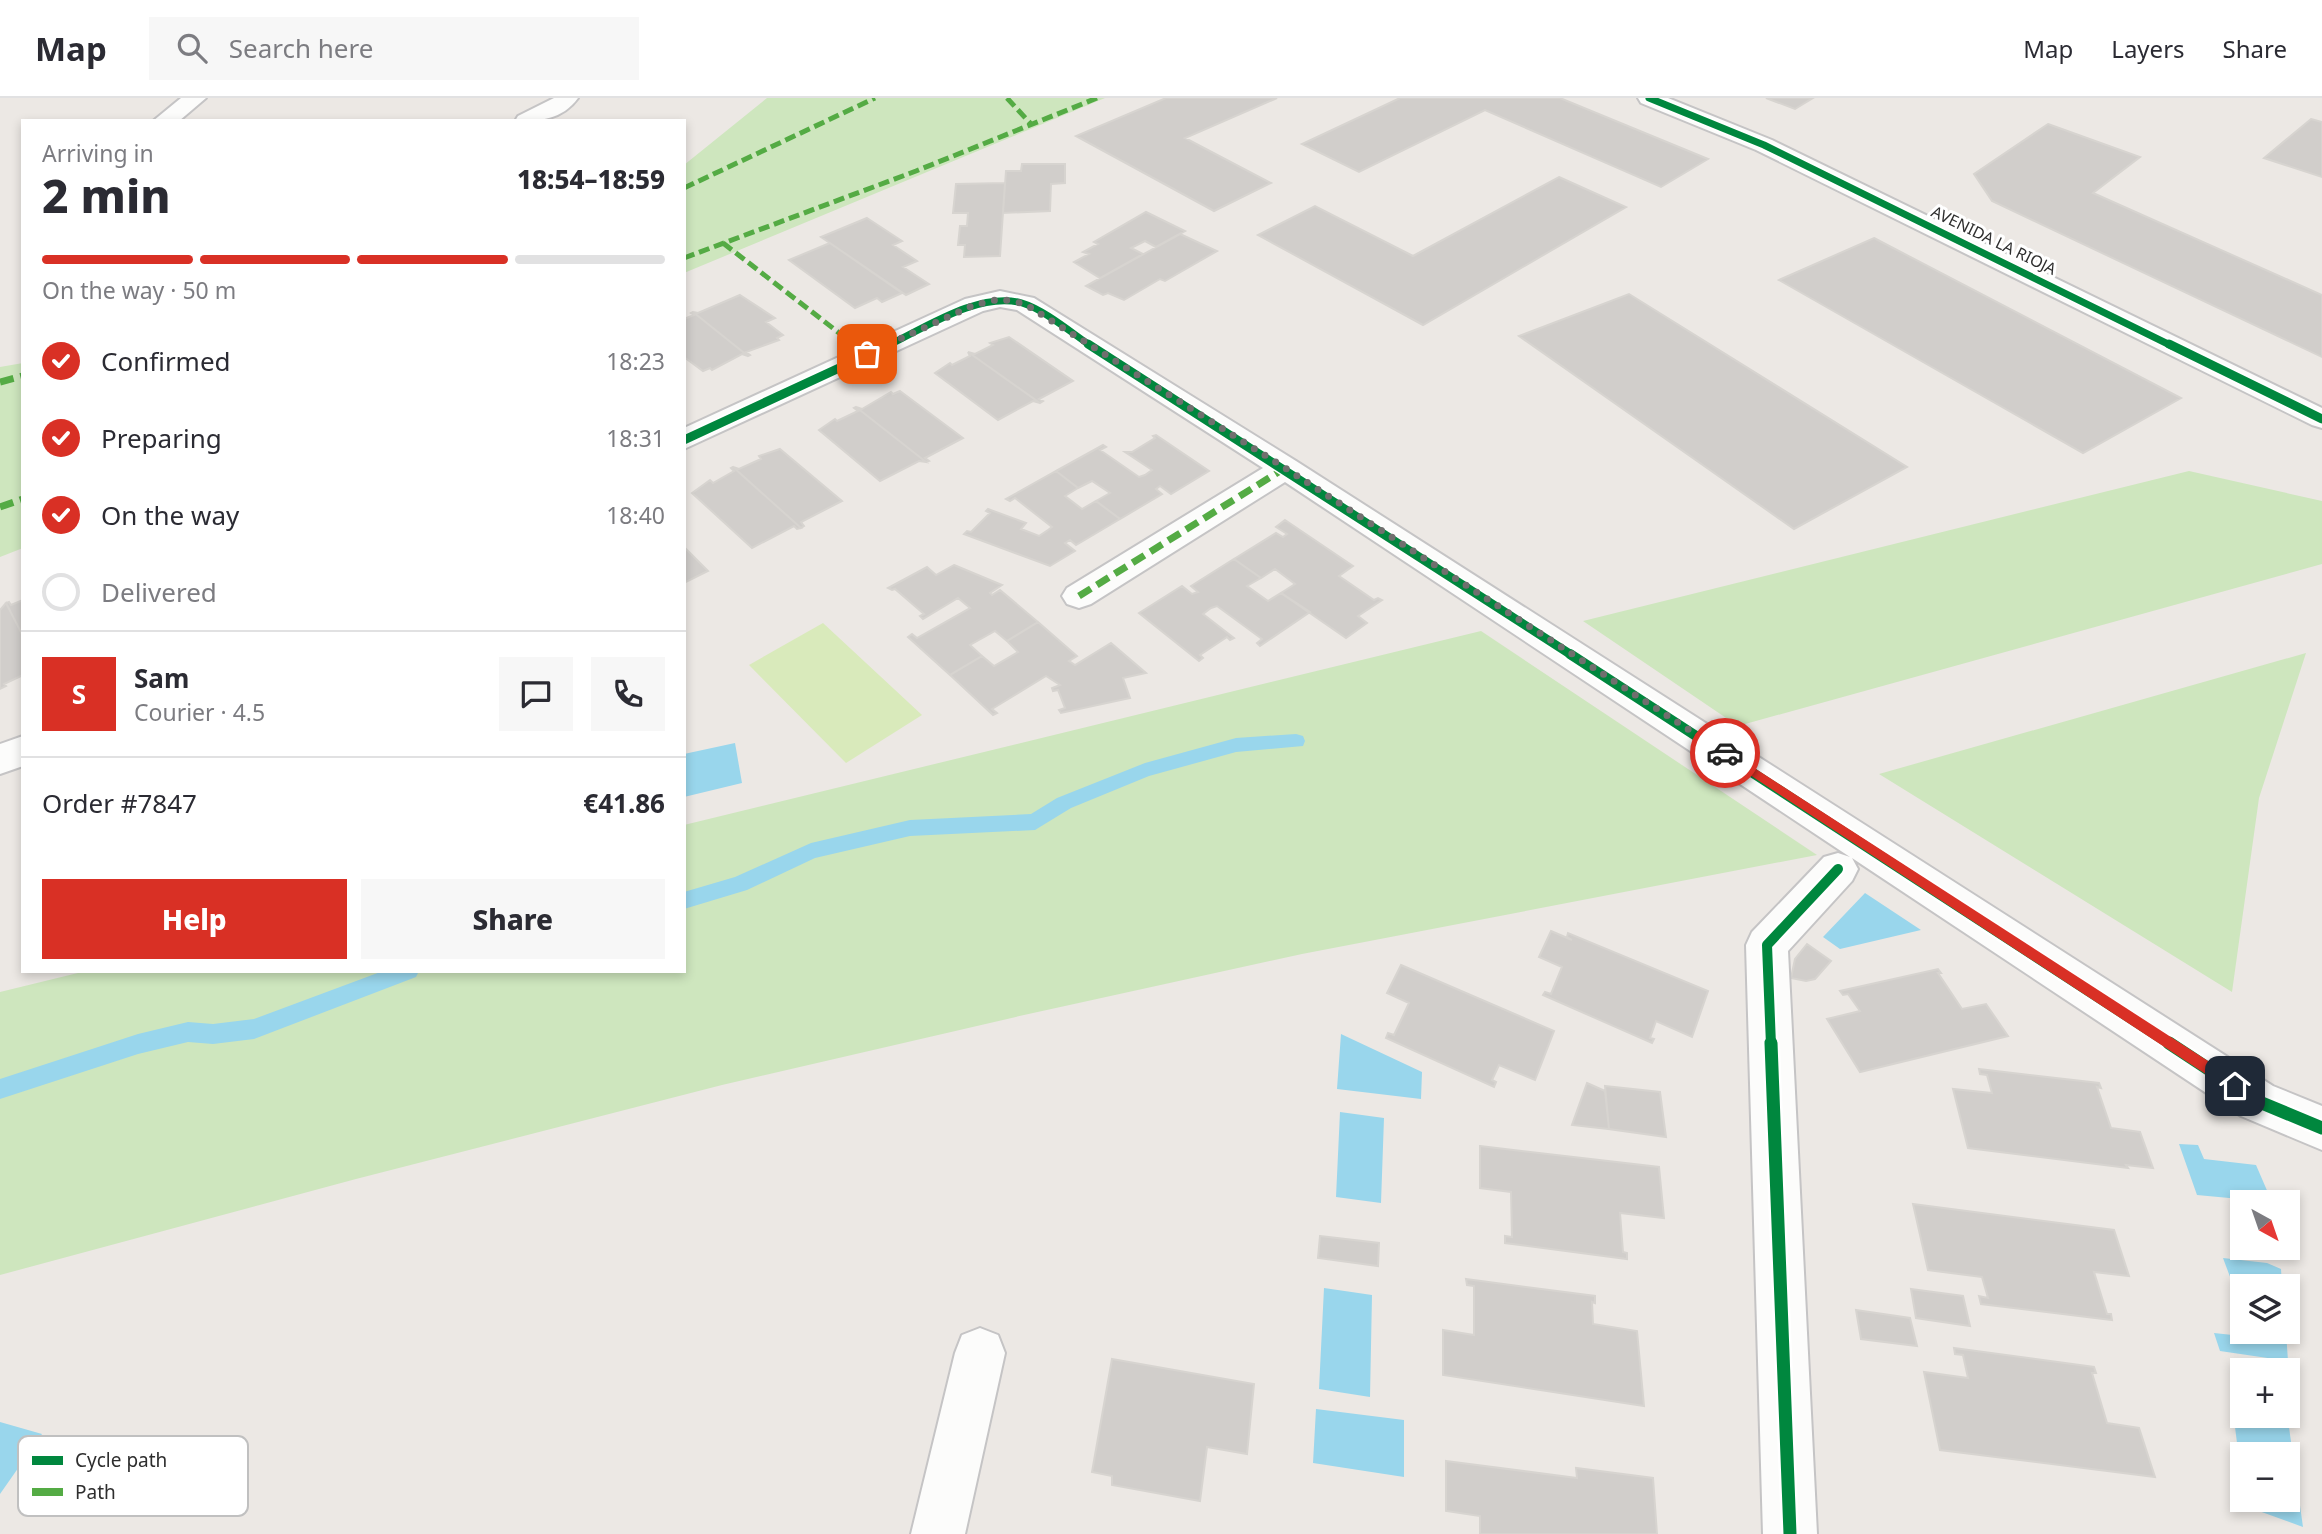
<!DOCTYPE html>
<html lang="en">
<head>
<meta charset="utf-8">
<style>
	body { margin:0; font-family:"Noto Sans",sans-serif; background:#f7f7f7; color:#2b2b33; height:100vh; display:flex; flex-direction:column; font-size:26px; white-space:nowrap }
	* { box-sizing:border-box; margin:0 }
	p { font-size:23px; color:#7c7c81 }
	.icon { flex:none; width:38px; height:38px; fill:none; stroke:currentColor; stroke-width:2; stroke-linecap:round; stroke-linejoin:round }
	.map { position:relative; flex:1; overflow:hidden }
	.drawer { position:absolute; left:21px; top:21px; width:665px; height:854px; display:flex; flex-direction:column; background:#fff; border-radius:0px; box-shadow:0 4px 10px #0003 }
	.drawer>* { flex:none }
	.needle { width:46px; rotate:140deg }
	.buttons { position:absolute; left:2230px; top:1092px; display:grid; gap:14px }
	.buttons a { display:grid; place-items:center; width:70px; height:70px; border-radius:0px; background:#fff; box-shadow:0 4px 10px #0003; font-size:35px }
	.pin { position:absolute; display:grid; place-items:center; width:60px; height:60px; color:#fff; margin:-30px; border-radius:14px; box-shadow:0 4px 10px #0006 }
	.courier { position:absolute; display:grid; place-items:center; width:70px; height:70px; margin:-35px; border:5px solid #d93025; border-radius:50%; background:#fff; color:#222; box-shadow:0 2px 9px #0007 }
	.overview em { font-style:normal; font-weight:800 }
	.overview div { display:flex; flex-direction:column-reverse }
	.overview { display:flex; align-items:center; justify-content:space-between; height:119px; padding:0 21px }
	h1 { font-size:46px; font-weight:800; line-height:52px }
	.bar { display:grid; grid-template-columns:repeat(4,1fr); gap:10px 7px; align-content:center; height:84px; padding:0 21px }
	.bar i { height:9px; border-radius:5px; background:#e1e1e2 }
	.bar .active { background:#d93025 }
	.bar p { grid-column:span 4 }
	.line { display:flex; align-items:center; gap:18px; padding:0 21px; border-top:2px solid #e1e1e2 }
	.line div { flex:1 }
	.round { display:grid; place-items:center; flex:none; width:74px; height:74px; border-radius:0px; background:#f7f7f7 }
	ol { padding:0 21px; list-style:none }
	li { display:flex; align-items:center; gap:21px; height:77px }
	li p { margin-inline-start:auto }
	li .icon { padding:7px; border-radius:50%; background:#d93025; color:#fff; stroke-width:4 }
	li:last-child { color:#7c7c81 }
	li i { width:38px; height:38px; border:4px solid #e1e1e2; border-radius:50% }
	.primary-button { display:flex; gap:14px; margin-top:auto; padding:14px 21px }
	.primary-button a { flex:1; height:80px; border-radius:0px; background:#d93025; color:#fff; font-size:28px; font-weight:800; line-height:80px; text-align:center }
	.primary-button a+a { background:#f7f7f7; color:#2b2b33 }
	header { display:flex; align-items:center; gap:42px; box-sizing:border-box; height:98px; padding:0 35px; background:#fff; border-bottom:2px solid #e1e1e2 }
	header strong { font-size:33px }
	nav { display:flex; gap:38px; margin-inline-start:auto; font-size:24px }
	.search { width:490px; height:63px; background:#f7f7f7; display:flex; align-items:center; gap:18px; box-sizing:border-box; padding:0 24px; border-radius:0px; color:#7c7c81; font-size:26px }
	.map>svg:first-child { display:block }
</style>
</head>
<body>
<header>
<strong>Map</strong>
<div class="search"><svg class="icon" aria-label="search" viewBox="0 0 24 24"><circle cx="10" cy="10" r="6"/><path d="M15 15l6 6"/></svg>Search here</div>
<nav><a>Map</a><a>Layers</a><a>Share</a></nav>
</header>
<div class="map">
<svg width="2322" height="1436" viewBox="0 0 2322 1436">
	<rect width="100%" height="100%" fill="#ece8e4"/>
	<path fill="#cee6be" d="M 767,0 L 1105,0 L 684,175 L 684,67 Z
		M 23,265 L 23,450 L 0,459 L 0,269 Z
		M 2189,373 L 2322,403 L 2322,466 L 1738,628 L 1583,523 Z
		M 1481,533 L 1817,757 L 1302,856 L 1024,917 L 722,987 L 356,1081 L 0,1177 L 0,894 L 86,873 L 684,873 L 684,727 Z
		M 2306,555 L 2259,700 L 2232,894 L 1879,676 Z"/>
	<path fill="#d9eabb" d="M 823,525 L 922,617 L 846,665 L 749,567 Z"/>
	<path fill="#99d6ec" d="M 735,645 L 742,685 L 684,699 L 684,656 Z
		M 1865,795 L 1921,832 L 1840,851 L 1823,839 Z
		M 1341,936 L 1422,974 L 1421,1001 L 1337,991 Z
		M 1340,1014 L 1384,1020 L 1381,1105 L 1336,1099 Z
		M 2179,1046 L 2198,1047 L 2204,1061 L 2256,1067 L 2272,1104 L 2197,1097 Z
		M 2223,1160 L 2267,1165 L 2281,1171 L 2282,1188 L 2242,1188 L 2242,1211 Z
		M 1324,1190 L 1372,1197 L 1370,1299 L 1319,1291 Z
		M 2250,1234 L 2286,1234 L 2288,1263 L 2220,1253 L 2214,1235 L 2251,1239 Z
		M 2230,1290 L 2242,1294 L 2242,1318 L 2287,1318 L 2287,1315 L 2303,1429 L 2245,1408 L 2244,1402 L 2287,1402 L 2287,1356 L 2242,1356 L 2242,1384 Z
		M 1316,1311 L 1404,1322 L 1404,1379 L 1313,1365 Z
		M 0,1324 L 42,1336 L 0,1396 Z"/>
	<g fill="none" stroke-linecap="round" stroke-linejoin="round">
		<path fill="#99d6ec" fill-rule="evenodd" d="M 1296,636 L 1303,638 L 1305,643 L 1303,648 L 1236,654 L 1149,678 L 1071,710 L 1035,732 L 910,738 L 815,760 L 747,792 L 684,811 L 684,794 L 735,779 L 811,745 L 910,722 L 1031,716 L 1057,700 L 1145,665 L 1236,640 Z
			M 383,873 L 419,873 L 416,879 L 254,941 L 213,946 L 188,944 L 138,956 L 0,1001 L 0,981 L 138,936 L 188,924 L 213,926 L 254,921 Z"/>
	</g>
	<path fill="#d1cecb" stroke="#d7d4d0" stroke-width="2" d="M 1166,0 L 1277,0 L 1185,40 L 1271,85 L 1214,113 L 1076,38 Z
		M 1400,0 L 1560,0 L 1708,61 L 1661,89 L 1485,12 L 1359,74 L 1302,46 Z
		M 1766,0 L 1813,0 L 1795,11 Z
		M 2311,21 L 2322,24 L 2322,79 L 2264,60 Z
		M 2048,26 L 2140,59 L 2093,95 L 2322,197 L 2322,259 L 1992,103 L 1974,76 Z
		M 1022,66 L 1065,66 L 1065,85 L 1051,86 L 1050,113 L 1003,115 L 1006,73 L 1021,73 Z
		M 1559,79 L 1626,109 L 1423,227 L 1258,137 L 1315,108 L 1413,158 Z
		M 1005,85 L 1000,158 L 964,159 L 965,147 L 958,147 L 960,128 L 967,128 L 968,115 L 953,115 L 956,86 Z
		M 1146,114 L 1185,133 L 1156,149 L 1145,143 L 1131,150 L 1143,156 L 1100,180 L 1074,164 L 1089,156 L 1083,154 L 1098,146 L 1094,144 Z
		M 867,120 L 902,143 L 893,147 L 917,163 L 903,169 L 929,186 L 906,197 L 821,139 Z
		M 1180,136 L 1217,153 L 1165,183 L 1160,181 L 1124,202 L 1108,195 L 1103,197 L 1086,188 Z
		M 1874,140 L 2181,300 L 2083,355 L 1779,182 Z
		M 830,145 L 902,195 L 882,204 L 877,200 L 855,210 L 789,162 Z
		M 1629,196 L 1907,369 L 1794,431 L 1519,238 Z
		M 740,197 L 775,220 L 766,224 L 783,237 L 777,240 L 779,242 L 746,254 L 750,257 L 748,258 L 693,214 L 698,215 Z
		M 693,214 L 748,258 L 742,256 L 712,272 L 710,270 L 703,273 L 684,259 L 684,221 L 694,217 L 691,215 Z
		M 1009,239 L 1073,283 L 1039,301 L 1043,303 L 1040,305 L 968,254 L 975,256 L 993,247 L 990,245 Z
		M 968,254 L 1040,305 L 1033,303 L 998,322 L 935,275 L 950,265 L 952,267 L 970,258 Z
		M 900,293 L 963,340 L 925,360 L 929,363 L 926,364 L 856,309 L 862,311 L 891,294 L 893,296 Z
		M 856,309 L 926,364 L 919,363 L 880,383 L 819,332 L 835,321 L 837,323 L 858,313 L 854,310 Z
		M 1156,337 L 1209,373 L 1171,396 L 1160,388 L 1156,391 L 1162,396 L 1120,421 L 1096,403 L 1110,395 L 1092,383 L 1078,390 L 1056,373 L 1103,347 L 1106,349 L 1100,352 L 1139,379 L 1145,377 L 1152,372 L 1125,354 L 1132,354 L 1155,340 L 1153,338 Z
		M 780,351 L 842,403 L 801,424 L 804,428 L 801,430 L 733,369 L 739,371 L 761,361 L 759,358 Z
		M 733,369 L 801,430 L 797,431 L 794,428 L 752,450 L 692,395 L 710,382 L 713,385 L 734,373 L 731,370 Z
		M 1056,373 L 1078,390 L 1065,398 L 1082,411 L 1096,403 L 1120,421 L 1076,447 L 1070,442 L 1065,445 L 1075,453 L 1050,468 L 964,436 L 967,433 L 971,434 L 990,415 L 986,413 L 988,411 L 1026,425 L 1021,431 L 1039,438 L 1048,432 L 1052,429 L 1015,400 L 1010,403 L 1006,401 Z
		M 1285,422 L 1353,468 L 1339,478 L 1374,502 L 1378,500 L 1382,502 L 1358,518 L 1367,525 L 1346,540 L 1281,495 L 1295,486 L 1275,471 L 1261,480 L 1234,461 L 1276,435 L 1283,439 L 1287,436 L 1276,429 Z
		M 684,449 L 708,473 L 684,485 Z
		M 1234,461 L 1261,480 L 1247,488 L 1268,503 L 1281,495 L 1310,514 L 1260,548 L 1257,545 L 1262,541 L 1217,508 L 1211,510 L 1203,516 L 1234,540 L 1230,542 L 1227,539 L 1200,557 L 1203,560 L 1199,563 L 1139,515 L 1182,488 L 1192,496 L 1198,494 L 1191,488 Z
		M 954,467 L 1002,487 L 990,495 L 992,497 L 1000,492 L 1038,524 L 1007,543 L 995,533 L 970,547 L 982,558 L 950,577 L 908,539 L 912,536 L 917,540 L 970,510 L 958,500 L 923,521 L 920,518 L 924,516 L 895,491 L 892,492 L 888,490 L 927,469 L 936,477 Z
		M 23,502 L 23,538 L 6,505 L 9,504 L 11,507 Z
		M 6,505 L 23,538 L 23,577 L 4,586 L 6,588 L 0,591 L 0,512 Z
		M 1038,524 L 1077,558 L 1069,563 L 1075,567 L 1111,545 L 1146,575 L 1123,580 L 1130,600 L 1061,615 L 1059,612 L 1065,610 L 1058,592 L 1053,593 L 1052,590 L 1060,587 L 1046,578 L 992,611 L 997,615 L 993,617 L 950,577 L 982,558 L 994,568 L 1018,554 L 1007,543 Z
		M 1551,833 L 1572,842 L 1567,839 L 1568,835 L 1708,893 L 1692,939 L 1656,923 L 1650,940 L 1654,941 L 1652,945 L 1543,897 L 1545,894 L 1551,896 L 1562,869 L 1539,859 Z
		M 1807,846 L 1831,863 L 1815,881 L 1806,883 L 1791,880 L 1795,861 Z
		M 1401,867 L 1554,933 L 1535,982 L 1499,967 L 1492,982 L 1496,984 L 1494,989 L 1386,940 L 1388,935 L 1394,937 L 1409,905 L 1387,895 Z
		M 1938,871 L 1941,875 L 1938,875 L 1962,911 L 1986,906 L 2008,938 L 1860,974 L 1827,921 L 1860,913 L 1848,896 L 1843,897 L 1840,893 Z
		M 1979,971 L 2099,985 L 2101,990 L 2097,989 L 2111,1030 L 2140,1034 L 2153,1070 L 2126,1067 L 2128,1070 L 1968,1050 L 1953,991 L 1992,995 L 1987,977 L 1980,976 Z
		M 1587,985 L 1605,993 L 1609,1031 L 1572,1027 Z
		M 1605,988 L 1660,994 L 1666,1039 L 1609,1031 Z
		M 1480,1048 L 1659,1069 L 1664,1120 L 1620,1115 L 1623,1154 L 1627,1155 L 1627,1161 L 1505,1145 L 1505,1138 L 1512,1139 L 1511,1094 L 1480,1090 Z
		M 1913,1106 L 2114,1132 L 2129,1178 L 2094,1174 L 2107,1216 L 2111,1216 L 2112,1222 L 1981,1206 L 1979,1198 L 1988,1200 L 1982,1179 L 1928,1172 Z
		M 1320,1138 L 1379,1145 L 1378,1168 L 1318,1160 Z
		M 1466,1181 L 1595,1198 L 1595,1205 L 1592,1204 L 1593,1226 L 1637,1233 L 1644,1308 L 1443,1277 L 1443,1232 L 1474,1237 L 1474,1188 L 1467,1187 Z
		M 1911,1191 L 1963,1198 L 1970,1228 L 1916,1220 Z
		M 1856,1212 L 1910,1220 L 1917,1248 L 1861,1241 Z
		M 1954,1250 L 2094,1269 L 2096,1275 L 2092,1275 L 2107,1325 L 2139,1330 L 2155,1379 L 1940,1352 L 1924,1274 L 1968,1280 L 1963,1257 L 1955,1256 Z
		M 1112,1261 L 1254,1286 L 1247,1356 L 1207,1349 L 1200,1403 L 1112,1387 L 1112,1378 L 1092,1374 Z
		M 1446,1363 L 1577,1380 L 1576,1370 L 1653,1380 L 1657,1436 L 1480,1436 L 1480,1418 L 1446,1413 Z"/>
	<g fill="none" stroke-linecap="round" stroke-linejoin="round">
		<g stroke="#c5c4c5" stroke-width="4">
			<path id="street" d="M 181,0 L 206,0 L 179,23 L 153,23 Z
				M 554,0 L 578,0 C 562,22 540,23 515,23 L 518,18 Z
				M 1638,0 L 1668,0 L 1772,42 L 2322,310 L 2322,330 L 2312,327 L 1756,52 L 1641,5 Z
				M 1000,193 L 1034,200 L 1296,363 L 2273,988 L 2322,1008 L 2322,1052 L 2241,1018 L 1852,760 L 1858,771 L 1852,783 L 1788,853 L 1817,1436 L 1763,1436 L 1746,847 L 1752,834 L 1824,759 L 1838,755 L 1850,759 L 1285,384 L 1091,506 L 1079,510 L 1067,506 L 1062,498 L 1067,490 L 1263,370 L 1017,212 L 1000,209 L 983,213 L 684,351 L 684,330 L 965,201 Z
				M 23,638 L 23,668 L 0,676 L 0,646 Z
				M 980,1230 L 998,1237 L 1005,1255 L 965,1436 L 911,1436 L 955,1255 L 962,1237 Z"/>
		</g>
		<use href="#street" fill="#fcfcfb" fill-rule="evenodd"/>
		<path stroke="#54ab44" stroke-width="5" stroke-dasharray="11 5" stroke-linecap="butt" d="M 1007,0 L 1031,26
			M 684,90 L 875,0
			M 723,145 L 856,248
			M 684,160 L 916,73 L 1097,0"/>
		<path stroke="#54ab44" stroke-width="7" stroke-dasharray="14 7" stroke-linecap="butt" d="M 854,246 L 867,256
			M 0,284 L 23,278
			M 0,409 L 23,401
			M 1079,498 L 1285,370"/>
		<g stroke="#fff" stroke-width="10">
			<path id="cycleway-far3" d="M 1649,0 L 1764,47 L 2172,248
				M 887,248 C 925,230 979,193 1022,205 C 1043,211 1072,235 1091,248"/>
		</g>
		<g stroke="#fff" stroke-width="12">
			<path id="cycleway-far2" d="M 1088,246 L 1573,558
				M 2169,246 L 2322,321
				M 684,342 L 891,246"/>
		</g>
		<g stroke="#fff" stroke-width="15">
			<path id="cycleway-far1" d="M 1570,556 L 2171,947
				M 1771,947 L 1767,847 L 1838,771"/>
		</g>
		<g stroke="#fff" stroke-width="18">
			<path id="cycleway" d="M 1771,945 L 1790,1436
				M 2169,945 L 2257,1003 L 2322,1030"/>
		</g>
		<use href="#cycleway-far3" stroke="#00873e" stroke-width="7"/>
		<use href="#cycleway-far2" stroke="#00873e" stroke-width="9"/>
		<use href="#cycleway-far1" stroke="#00873e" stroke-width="10"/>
		<use href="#cycleway" stroke="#00873e" stroke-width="13"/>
	</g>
	<path fill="#d93025" d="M 1725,651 L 2239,983 L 2239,992 L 2230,992 L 1721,658 L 1721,652 Z"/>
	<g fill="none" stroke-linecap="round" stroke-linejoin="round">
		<path stroke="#706f6e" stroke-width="7" stroke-dasharray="0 12.6" d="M 867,256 L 974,207 L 1000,201 L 1025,206 L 1285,370 L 1725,655"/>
	</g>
	<g text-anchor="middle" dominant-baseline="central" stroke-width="6" stroke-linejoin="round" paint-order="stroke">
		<g font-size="16" fill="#2e2e2e" stroke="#fff">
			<text transform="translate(1994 142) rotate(26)">AVENIDA LA RIOJA</text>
		</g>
	</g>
	<rect x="18" y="1338" width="230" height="80" rx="10" fill="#fff" stroke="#c0c0c0" stroke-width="2"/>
	<rect x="32" y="1358" width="31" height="9" fill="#00873e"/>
	<rect x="32" y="1390" width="31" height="8" fill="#54ab44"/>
	<g font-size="19" fill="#2e2e2e">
		<text x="75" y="1369">Cycle path</text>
		<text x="75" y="1401">Path</text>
	</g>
</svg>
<div class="buttons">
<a><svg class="needle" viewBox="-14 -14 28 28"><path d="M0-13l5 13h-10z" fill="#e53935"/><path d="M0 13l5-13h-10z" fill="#7c7c81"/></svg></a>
<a><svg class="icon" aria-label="layers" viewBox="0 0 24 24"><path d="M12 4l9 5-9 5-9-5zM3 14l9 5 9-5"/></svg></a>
<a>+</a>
<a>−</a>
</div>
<div class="pin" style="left:867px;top:256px;background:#ea580c"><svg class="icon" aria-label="bag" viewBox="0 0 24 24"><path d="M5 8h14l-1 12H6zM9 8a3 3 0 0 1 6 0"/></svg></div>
<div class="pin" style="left:2235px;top:988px;background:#1f2937"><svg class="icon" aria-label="home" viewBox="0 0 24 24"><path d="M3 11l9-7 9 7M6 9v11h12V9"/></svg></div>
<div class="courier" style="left:1725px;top:655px"><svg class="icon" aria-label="car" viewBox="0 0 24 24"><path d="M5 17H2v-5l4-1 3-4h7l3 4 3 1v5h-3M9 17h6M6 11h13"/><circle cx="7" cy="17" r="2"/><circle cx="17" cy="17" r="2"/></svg></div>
<section class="drawer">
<div class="overview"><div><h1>2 min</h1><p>Arriving in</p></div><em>18:54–18:59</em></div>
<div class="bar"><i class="active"></i><i class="active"></i><i class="active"></i><i></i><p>On the way · 50 m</p></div>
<ol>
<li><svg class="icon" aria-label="check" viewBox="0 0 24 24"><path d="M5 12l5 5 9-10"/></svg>Confirmed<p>18:23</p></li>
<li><svg class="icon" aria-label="check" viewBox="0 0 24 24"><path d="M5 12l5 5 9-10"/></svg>Preparing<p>18:31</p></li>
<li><svg class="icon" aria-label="check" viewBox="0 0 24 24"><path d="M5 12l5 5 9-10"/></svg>On the way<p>18:40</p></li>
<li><i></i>Delivered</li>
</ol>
<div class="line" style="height:126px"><b class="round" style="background:#d93025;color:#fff">S</b><div><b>Sam</b><p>Courier · 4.5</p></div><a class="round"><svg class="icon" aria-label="chat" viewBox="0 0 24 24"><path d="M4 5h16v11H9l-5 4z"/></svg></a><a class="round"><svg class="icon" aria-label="phone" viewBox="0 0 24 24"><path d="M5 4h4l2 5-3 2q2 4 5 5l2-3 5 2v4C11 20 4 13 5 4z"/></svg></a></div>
<div class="line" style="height:91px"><div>Order #7847</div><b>€41.86</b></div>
<div class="primary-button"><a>Help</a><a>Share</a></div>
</section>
</div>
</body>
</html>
